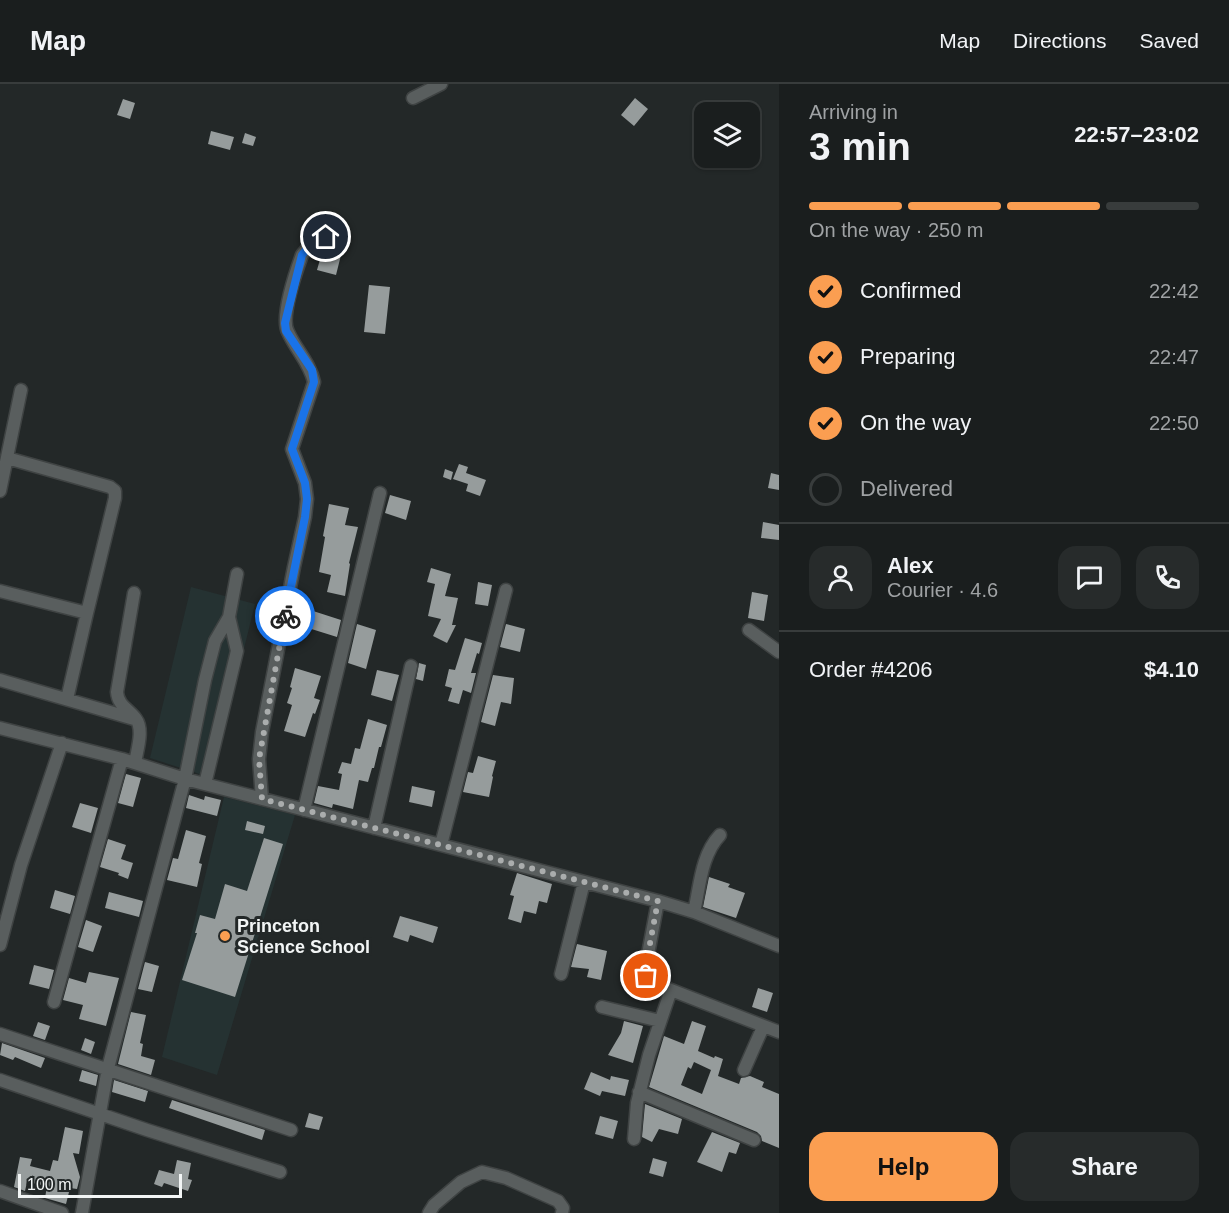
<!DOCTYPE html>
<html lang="en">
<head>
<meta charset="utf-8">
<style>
	body { margin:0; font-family:Arial,sans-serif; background:#272b2b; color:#f1f3f6; height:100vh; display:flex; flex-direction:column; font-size:22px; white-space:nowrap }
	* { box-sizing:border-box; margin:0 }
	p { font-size:20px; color:#9fa2a4 }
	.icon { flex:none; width:33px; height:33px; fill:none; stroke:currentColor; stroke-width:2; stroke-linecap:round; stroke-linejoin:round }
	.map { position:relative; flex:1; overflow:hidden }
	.sheet { display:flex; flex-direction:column; background:#1a1e1e; width:450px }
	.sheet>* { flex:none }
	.fabs { position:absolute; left:694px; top:18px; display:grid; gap:12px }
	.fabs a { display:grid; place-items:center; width:66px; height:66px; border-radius:12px; background:#1a1e1e; box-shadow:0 2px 4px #0004,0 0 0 2px #383c3c; font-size:30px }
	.scale { position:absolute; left:18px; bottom:15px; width:164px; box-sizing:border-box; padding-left:6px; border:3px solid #f2f5f5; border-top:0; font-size:16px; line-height:21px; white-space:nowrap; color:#f2f5f5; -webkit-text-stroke:4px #232828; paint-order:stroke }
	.pin { position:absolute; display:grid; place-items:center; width:51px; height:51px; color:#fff; margin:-26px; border:3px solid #fff; border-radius:50%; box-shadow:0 2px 6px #0007 }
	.courier { position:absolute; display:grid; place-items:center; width:60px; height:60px; margin:-30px; border:4px solid #1a73e8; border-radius:50%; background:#fff; color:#222; box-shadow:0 2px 8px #0007 }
	.summary em { font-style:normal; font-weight:800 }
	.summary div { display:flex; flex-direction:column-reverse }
	.summary { display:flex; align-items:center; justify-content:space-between; height:102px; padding:0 30px }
	h1 { font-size:39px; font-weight:800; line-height:45px }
	.bar { display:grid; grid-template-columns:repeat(4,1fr); gap:9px 6px; align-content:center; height:72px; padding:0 30px }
	.bar i { height:8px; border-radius:4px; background:#383c3c }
	.bar .active { background:#fb9e51 }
	.bar p { grid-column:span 4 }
	.line { display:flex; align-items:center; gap:15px; padding:0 30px; border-top:2px solid #383c3c }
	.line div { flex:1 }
	.round { display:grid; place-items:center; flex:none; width:63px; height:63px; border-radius:18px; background:#272b2b }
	ol { padding:0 30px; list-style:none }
	li { display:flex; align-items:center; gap:18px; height:66px }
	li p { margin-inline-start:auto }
	li .icon { padding:6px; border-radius:50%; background:#fb9e51; color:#111; stroke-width:4 }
	li:last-child { color:#9fa2a4 }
	li i { width:33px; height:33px; border:3px solid #383c3c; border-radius:50% }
	.action { display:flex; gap:12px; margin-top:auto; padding:12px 30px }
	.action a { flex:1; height:69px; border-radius:18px; background:#fb9e51; color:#111; font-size:24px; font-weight:800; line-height:69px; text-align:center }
	.action a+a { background:#272b2b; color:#f1f3f6 }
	header { display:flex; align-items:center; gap:36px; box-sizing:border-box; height:84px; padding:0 30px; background:#1a1e1e; border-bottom:2px solid #383c3c }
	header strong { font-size:28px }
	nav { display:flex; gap:33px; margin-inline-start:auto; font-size:21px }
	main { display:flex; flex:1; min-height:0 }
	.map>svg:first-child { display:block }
</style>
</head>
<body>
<header>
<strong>Map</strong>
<nav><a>Map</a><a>Directions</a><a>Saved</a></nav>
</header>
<main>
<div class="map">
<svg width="779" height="1129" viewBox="0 0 779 1129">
	<rect width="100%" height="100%" fill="#232828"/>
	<path fill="#253232" d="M 191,503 L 255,520 L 212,694 L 150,674 Z
		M 224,713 L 295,731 L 217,991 L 162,973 Z"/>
	<path fill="#969c9c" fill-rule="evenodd" d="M 635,14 L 648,25 L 634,42 L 621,31 Z
		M 123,15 L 135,19 L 130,35 L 117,31 Z
		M 211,47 L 234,53 L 230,66 L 208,60 Z
		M 245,49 L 256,53 L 253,62 L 242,59 Z
		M 330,160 L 343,163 L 336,191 L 317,186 L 323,165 Z
		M 369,201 L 390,203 L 385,250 L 364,248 Z
		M 459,380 L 468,383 L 466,389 L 486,396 L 480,412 L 466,407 L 468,400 L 453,395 Z
		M 445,385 L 453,388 L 451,396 L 443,393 Z
		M 771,389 L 779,391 L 779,406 L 768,404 Z
		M 390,411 L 411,417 L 406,436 L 385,429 Z
		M 329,420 L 349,424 L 345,441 L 358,443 L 349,479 L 350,480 L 345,512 L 327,508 L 331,491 L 319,488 L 325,453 L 323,452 Z
		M 763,438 L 779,441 L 779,456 L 761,454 Z
		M 431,484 L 451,490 L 445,512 L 458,514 L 452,541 L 456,541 L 447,559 L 433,552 L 441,535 L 428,532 L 435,500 L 427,498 Z
		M 478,498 L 492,501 L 488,522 L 475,520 Z
		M 752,508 L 768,511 L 764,537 L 748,534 Z
		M 310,526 L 341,536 L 337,553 L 305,543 Z
		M 357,540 L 376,546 L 366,585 L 348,579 Z
		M 506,540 L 525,545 L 520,568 L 500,563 Z
		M 465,554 L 482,559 L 479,570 L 477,569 L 471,589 L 476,589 L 471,609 L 463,606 L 459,620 L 448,617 L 452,604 L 445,602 L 449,585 L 455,586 Z
		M 419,579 L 426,581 L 423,597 L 416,595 Z
		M 295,584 L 321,592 L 314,614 L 320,616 L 315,630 L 313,629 L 305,653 L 284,647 L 292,621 L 287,619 L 292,604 L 290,603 Z
		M 377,586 L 399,591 L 392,617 L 371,611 Z
		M 493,591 L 514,594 L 511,620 L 501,618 L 495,642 L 481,638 Z
		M 368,635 L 387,641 L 381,663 L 379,663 L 374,684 L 372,684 L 368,698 L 359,696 L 353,725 L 333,720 L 332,724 L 314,719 L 318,702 L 339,706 L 342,690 L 338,689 L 342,678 L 351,680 L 355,664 L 360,665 Z
		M 478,672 L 496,677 L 492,692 L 493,693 L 489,713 L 463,708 L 468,688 L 473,689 Z
		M 126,690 L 141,694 L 133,723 L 118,719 Z
		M 412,702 L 435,707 L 432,723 L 409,718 Z
		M 189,711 L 204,716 L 205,712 L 221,716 L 217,732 L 186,724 Z
		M 80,719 L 98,724 L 91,749 L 72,743 Z
		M 247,737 L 265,742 L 263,750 L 245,746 Z
		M 186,746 L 206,752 L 199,779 L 202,780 L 197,803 L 167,796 L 173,774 L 178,775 Z
		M 264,754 L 283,760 L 235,913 L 182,896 L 197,849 L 195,849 L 200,831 L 215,835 L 225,800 L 247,807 Z
		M 108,755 L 126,761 L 121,775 L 133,779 L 128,795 L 118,791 L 119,789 L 100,783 Z
		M 517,789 L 552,800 L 547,819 L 539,817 L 536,830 L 524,827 L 521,839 L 508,835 L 514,812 L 510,811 Z
		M 709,793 L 730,800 L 728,803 L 745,809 L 736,834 L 703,823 Z
		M 55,806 L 75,812 L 70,830 L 50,824 Z
		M 109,808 L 143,817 L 139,833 L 105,824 Z
		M 400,832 L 438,843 L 433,859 L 410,851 L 408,858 L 393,853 Z
		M 86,836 L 102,842 L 93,868 L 78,863 Z
		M 577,860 L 607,867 L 601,896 L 587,893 L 589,885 L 571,883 Z
		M 145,878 L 159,882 L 152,908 L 138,905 Z
		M 34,881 L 54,886 L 49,905 L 29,900 Z
		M 89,888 L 119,894 L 106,942 L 79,935 L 83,921 L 63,916 L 69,894 L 86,899 Z
		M 758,904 L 773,909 L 767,928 L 752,923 Z
		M 131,928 L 146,931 L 140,959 L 143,960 L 141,972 L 155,976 L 151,991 L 118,980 Z
		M 624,937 L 643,942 L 633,979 L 608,971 L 621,949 Z
		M 692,937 L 706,942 L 698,967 L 714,974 L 715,972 L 723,975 L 718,992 L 739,1000 L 741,994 L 750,992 L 764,998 L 762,1003 L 779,1010 L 779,1064 L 762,1057 L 761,1052 L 757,1048 L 649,1003 L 664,952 L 684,960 ZM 694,978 L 711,986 L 702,1010 L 681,1001 L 688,983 L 691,985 Z
		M 38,938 L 50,942 L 45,956 L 33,952 Z
		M 85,954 L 95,958 L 91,970 L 81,966 Z
		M 2,959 L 45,974 L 41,984 L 15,973 L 13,976 L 0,971 Z
		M 82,986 L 98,991 L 96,1002 L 79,997 Z
		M 591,988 L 610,996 L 611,992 L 629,996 L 625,1012 L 602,1007 L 600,1012 L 584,1005 Z
		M 114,996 L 148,1007 L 145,1018 L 112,1008 Z
		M 172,1016 L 265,1046 L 262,1056 L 169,1024 Z
		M 645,1020 L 682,1035 L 678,1050 L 659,1045 L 652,1058 L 642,1053 Z
		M 309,1029 L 323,1033 L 319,1046 L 305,1043 Z
		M 600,1032 L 618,1037 L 613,1055 L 595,1050 Z
		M 65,1043 L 83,1047 L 79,1070 L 73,1069 L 80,1093 L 77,1105 L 70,1104 L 66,1120 L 45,1114 L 47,1102 L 27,1098 L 25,1107 L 14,1103 L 20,1073 L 32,1075 L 30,1082 L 50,1087 L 53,1076 L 58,1077 Z
		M 712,1048 L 740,1059 L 736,1070 L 729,1068 L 722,1088 L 697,1078 Z
		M 653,1074 L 667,1078 L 663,1093 L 649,1089 Z
		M 177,1076 L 191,1079 L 188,1095 L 192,1096 L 188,1107 L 164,1099 L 162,1103 L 154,1100 L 159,1086 L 174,1090 Z"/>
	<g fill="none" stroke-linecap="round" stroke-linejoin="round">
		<g stroke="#3f4343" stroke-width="15">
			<path id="minor" d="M 413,14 L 441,0
				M 0,407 L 21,306
				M 0,507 L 87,529 L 115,414 L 115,407 L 110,403 L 7,374
				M 134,509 L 117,608 C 118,622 129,625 136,635 C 144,646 137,666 135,679
				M 749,546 L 779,568
				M 0,596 L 134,635
				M 67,615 L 87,529
				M 0,644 L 122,675 L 185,695 L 658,817 L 694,828 L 779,862
				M 205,700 L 237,567 L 229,533
				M 262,715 L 259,675 L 262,648 L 294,483 L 305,433 L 307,415 L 305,399 L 292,365 L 314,298 C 310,279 296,266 288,248 C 280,234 296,187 302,171 L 306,166 L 326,153
				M 304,726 L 380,409
				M 374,744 L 411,582
				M 441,761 L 506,506
				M 658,817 L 645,886 L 648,897 L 779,948
				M 694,828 C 700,802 701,771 720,751
				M 0,861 L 21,781 L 62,659
				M 561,890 L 584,798
				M 54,918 L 122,675
				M 602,923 L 660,937
				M 0,950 L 291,1046
				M 744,986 L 763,943
				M 0,996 L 147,1046 L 280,1088
				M 639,1008 L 754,1056
				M 634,1055 L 637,1019 L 649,971 L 671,906
				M 0,1107 L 62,1129
				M 82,1129 L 108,984 L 185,695 L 205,596 L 215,557 L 229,533 L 237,490
				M 429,1129 L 434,1121 L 461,1098 L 482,1088 L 506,1094 L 558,1117 L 563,1124 L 562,1129"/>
		</g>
		<use href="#minor" stroke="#595e5e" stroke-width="12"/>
	</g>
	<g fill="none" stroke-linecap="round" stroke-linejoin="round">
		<path stroke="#aaadad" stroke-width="6" stroke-dasharray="0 10.8" d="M 285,532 L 259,675 L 262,715 L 658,817 L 645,886 L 646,892"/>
		<path stroke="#1a73e8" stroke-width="8" d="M 285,532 L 305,433 L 307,415 L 305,399 L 292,365 L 314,298 L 312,286 L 286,247 L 285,239 L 302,171 L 306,166 L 326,153"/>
	</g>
	<circle fill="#fb9e51" stroke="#232828" stroke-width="2" cx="225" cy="852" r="6"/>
	<g text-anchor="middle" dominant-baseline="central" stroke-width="6" stroke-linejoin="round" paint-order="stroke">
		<g font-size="18" font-weight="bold" fill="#f2f5f5" stroke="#232828" text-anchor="start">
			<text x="237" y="842">Princeton<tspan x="237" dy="21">Science School</tspan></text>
		</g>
	</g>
</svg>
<div class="fabs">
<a><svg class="icon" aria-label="layers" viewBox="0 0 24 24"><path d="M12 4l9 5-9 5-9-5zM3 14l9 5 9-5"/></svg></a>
</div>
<div class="scale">100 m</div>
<div class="pin" style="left:646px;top:892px;background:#ea580c"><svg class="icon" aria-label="bag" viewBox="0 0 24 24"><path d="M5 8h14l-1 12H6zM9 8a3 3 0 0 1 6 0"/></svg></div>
<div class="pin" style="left:326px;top:153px;background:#1f2937"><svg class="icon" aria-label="home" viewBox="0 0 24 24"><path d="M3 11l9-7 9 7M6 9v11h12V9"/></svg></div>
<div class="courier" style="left:285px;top:532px"><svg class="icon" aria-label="bike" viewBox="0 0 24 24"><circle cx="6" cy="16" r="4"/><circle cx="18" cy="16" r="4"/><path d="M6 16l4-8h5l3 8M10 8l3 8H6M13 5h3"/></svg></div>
</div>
<section class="sheet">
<div class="summary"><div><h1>3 min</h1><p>Arriving in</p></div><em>22:57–23:02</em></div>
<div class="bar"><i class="active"></i><i class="active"></i><i class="active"></i><i></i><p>On the way · 250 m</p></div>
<ol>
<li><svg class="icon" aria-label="check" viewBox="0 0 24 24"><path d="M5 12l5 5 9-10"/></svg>Confirmed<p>22:42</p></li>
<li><svg class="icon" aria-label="check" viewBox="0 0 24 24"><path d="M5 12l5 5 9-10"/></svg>Preparing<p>22:47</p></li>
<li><svg class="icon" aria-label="check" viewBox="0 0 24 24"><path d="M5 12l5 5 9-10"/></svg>On the way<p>22:50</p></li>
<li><i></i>Delivered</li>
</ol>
<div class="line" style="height:108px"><a class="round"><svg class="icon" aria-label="person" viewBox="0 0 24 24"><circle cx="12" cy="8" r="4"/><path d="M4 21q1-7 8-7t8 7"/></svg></a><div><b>Alex</b><p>Courier · 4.6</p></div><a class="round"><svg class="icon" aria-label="chat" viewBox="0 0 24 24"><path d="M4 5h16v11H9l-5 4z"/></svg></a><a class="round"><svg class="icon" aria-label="phone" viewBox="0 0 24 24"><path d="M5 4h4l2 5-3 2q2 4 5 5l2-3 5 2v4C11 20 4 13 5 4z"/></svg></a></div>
<div class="line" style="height:78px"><div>Order #4206</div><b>$4.10</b></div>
<div class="action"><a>Help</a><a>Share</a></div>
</section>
</main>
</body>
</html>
